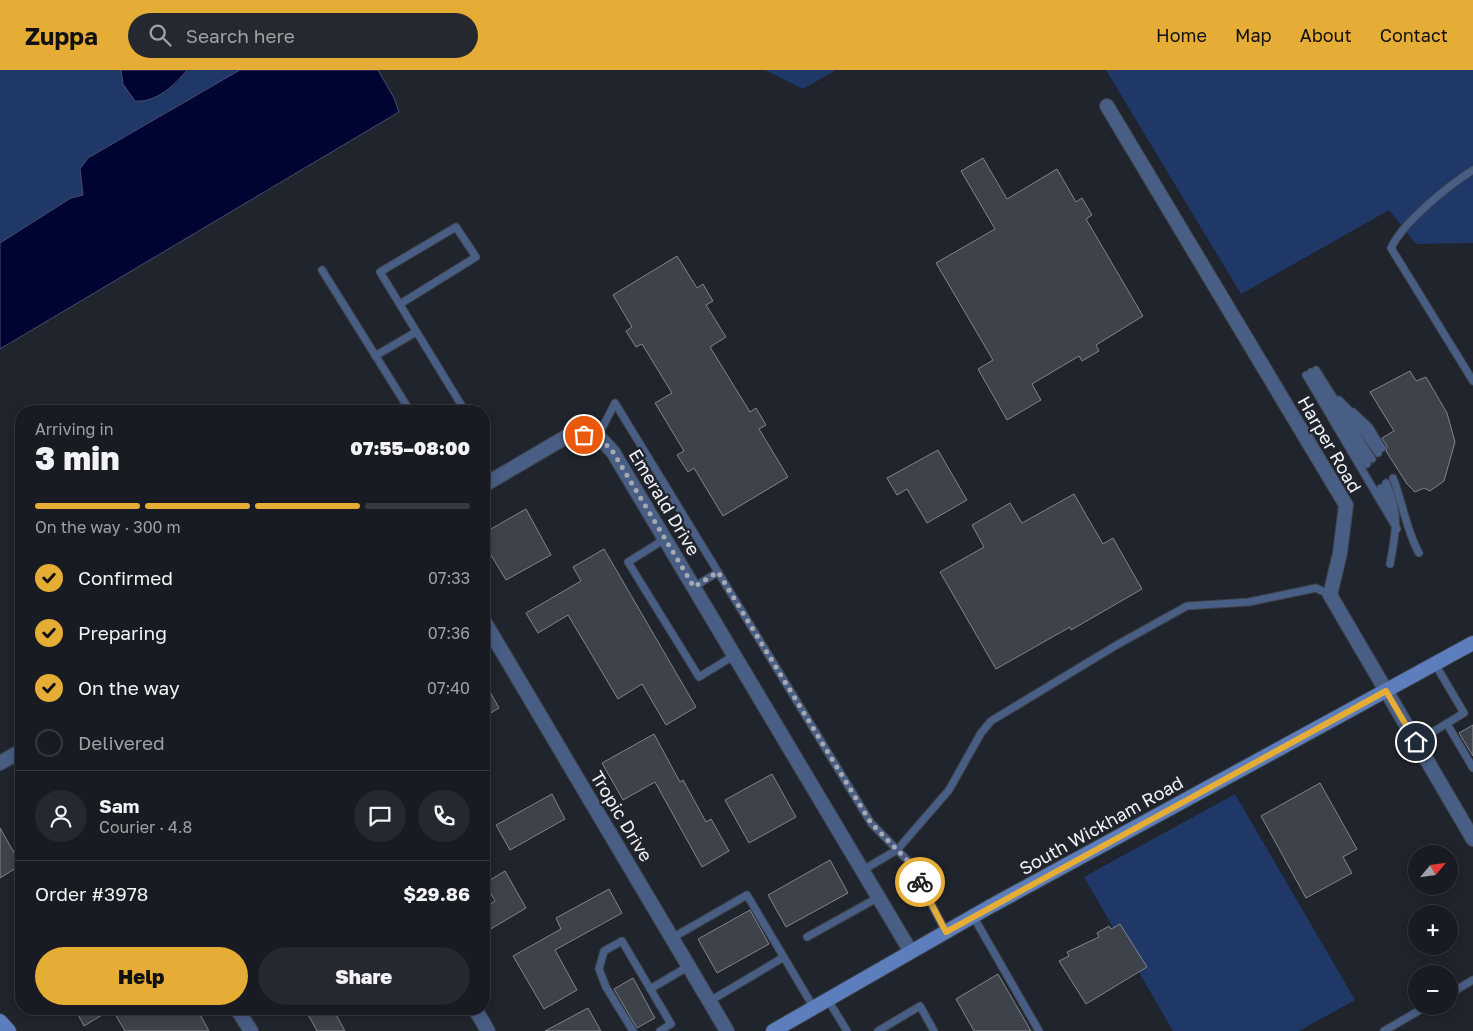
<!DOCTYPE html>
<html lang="en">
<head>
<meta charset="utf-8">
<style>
	body { margin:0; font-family:"Golos Text",sans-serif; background:#25282e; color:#f1f3f6; height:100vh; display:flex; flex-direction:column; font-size:19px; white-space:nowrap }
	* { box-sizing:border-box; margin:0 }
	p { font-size:16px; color:#9fa1a5 }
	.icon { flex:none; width:28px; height:28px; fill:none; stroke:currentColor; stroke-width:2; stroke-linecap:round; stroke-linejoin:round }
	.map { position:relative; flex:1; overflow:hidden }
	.sheet { position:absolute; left:15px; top:335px; width:475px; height:610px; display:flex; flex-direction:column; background:#181b21; border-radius:20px; box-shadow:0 2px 12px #0003,0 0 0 1px #36393f }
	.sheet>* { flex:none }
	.needle { width:32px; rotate:61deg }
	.fabs { position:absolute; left:1408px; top:775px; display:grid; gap:10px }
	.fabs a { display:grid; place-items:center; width:50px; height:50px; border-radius:50%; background:#181b21; box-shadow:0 2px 12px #0003,0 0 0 1px #36393f; font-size:25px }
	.pin { position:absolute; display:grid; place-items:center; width:42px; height:42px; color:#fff; margin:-21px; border:2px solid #fff; border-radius:50%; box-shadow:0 1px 5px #0007 }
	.courier { position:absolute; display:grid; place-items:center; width:50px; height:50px; margin:-25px; border:4px solid #e5ad35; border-radius:50%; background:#fff; color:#222; box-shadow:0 1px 6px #0007 }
	.headline em { font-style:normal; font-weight:800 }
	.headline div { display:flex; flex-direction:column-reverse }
	.headline { display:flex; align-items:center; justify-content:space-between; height:85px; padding:0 20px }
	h1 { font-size:32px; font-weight:800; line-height:38px }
	.bar { display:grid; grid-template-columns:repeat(4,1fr); gap:8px 5px; align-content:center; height:60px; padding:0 20px }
	.bar i { height:6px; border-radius:4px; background:#36393f }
	.bar .current { background:#e5ad35 }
	.bar p { grid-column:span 4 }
	.line { display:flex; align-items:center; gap:12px; padding:0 20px; border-top:1px solid #36393f }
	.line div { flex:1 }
	.round { display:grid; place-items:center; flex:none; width:52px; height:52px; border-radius:26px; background:#25282e }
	ol { padding:0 20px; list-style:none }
	li { display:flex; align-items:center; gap:15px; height:55px }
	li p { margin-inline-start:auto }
	li .icon { padding:5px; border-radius:50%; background:#e5ad35; color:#111; stroke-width:4 }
	li:last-child { color:#9fa1a5 }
	li i { width:28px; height:28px; border:2px solid #36393f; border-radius:50% }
	.button { display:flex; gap:10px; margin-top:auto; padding:10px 20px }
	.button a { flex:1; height:58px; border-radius:30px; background:#e5ad35; color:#111; font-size:20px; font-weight:800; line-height:58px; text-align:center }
	.button a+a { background:#25282e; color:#f1f3f6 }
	header { display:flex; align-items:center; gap:30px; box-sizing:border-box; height:70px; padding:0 25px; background:#e5ad35; color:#111 }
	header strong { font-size:24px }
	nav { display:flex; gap:28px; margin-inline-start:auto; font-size:18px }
	.search { width:350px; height:45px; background:#25282e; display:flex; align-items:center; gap:12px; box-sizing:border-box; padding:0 18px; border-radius:28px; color:#9fa1a5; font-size:19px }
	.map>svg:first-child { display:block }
</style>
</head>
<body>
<header>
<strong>Zuppa</strong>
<div class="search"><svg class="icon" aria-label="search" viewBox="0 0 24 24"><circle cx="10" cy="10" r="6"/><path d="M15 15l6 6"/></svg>Search here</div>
<nav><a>Home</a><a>Map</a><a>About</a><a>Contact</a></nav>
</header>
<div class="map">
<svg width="1473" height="961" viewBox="0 0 1473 961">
	<rect width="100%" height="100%" fill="#20242c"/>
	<path fill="#1f3868" d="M 0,0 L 121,0 L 123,14 L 175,15 L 187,0 L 240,0 L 88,88 L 80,99 L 83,125 L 71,128 L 0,173 Z
		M 765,0 L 836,0 L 803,19 Z
		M 1106,0 L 1473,0 L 1473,173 L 1416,174 L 1389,140 L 1241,224 Z
		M 1235,724 L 1355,930 L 1299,961 L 1173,961 L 1084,807 Z"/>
	<path fill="#000433" stroke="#484c6e" d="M 121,0 L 187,0 C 175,15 156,33 135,31 L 123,14 Z
		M 240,0 L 378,0 L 394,28 L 399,42 L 0,279 L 0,173 L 71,128 L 83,125 L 80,99 L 88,88 Z"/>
	<path fill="#3e434b" stroke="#7f858e" d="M 983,88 L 1007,129 L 1057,99 L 1076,132 L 1082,128 L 1092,145 L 1086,149 L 1143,246 L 1096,275 L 1099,281 L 1082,291 L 1079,286 L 1032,314 L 1041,330 L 1007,350 L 978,299 L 993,290 L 936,193 L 995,159 L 961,101 Z
		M 677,186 L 697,218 L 703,214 L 713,231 L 706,235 L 726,267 L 710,277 L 750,342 L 756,338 L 766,355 L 759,359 L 788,407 L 723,446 L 694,398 L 688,402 L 677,385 L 684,381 L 655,333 L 672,323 L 642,274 L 636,277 L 626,261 L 632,257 L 613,225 Z
		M 1410,301 L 1416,311 L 1426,307 L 1447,343 L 1455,372 L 1444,411 L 1430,421 L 1424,418 L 1415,422 L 1407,414 L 1386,381 L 1387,376 L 1382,368 L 1394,361 L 1370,322 Z
		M 938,380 L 967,430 L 927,453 L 907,419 L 897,425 L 887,408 Z
		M 1074,424 L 1103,474 L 1113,468 L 1142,519 L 1071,560 L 1070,557 L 996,599 L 940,502 L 984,477 L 972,455 L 1010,433 L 1022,453 Z
		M 526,439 L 551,485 L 506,510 L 491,485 L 484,489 L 484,463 Z
		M 604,479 L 696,637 L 666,655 L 642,614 L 618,629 L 568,545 L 538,563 L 526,543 L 581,511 L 573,497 Z
		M 484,611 L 499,638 L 484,647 Z
		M 1473,655 L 1473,686 L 1459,663 Z
		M 654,664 L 680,712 L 683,710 L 706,752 L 711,749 L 729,781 L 702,797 L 655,712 L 623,730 L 602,693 Z
		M 772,704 L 796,747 L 749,773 L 725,730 Z
		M 1320,713 L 1357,779 L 1343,787 L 1352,803 L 1306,828 L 1261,746 Z
		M 552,724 L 565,749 L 510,780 L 496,755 Z
		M 0,758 L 21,795 L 0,808 Z
		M 830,790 L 848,823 L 786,857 L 768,825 Z
		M 505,801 L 526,838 L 484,863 L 484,838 L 495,831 L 485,813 Z
		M 609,819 L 622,843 L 555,880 L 577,920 L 544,939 L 513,886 L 561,859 L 556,848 Z
		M 750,840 L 769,874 L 717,903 L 698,869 Z
		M 1120,854 L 1147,897 L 1086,934 L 1059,891 L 1069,886 L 1067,882 L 1099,867 L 1097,863 L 1109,856 L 1111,859 Z
		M 998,904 L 1031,961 L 974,961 L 956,929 Z
		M 633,908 L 655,948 L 637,958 L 614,919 Z
		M 588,938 L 601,961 L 545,961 Z
		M 75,939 L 197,939 L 209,961 L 125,961 L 112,939 L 84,956 Z
		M 305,939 L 333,939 L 345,961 L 317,961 Z"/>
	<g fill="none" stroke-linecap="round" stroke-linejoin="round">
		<g stroke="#3d4149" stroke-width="9">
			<path id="service" d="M 1473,100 C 1448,116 1404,151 1391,178 L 1473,311
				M 322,200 L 410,341
				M 400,234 L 476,187 L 456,157 L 380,202 L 465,341
				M 375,286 L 416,262
				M 1316,300 L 1372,389
				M 1311,302 L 1367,394
				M 1306,305 L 1397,459
				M 1339,330 L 1348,339 L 1378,383
				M 1353,342 L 1369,357 L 1382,378
				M 598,366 L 615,333 L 871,753 L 909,792 L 946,862
				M 1393,408 C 1403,433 1406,460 1419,483
				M 1386,413 C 1400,443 1396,462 1390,494
				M 1381,418 L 1393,440
				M 665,469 L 628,492 L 699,607 L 735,585
				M 694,517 L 718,502
				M 1447,654 L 1473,698
				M 1416,672 L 1464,643 L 1435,594
				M 863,800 L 897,780 L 949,720 L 981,663 L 991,651 L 1115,576 L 1187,536 L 1249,532 L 1316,518 L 1330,525
				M 973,846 L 1039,961
				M 807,867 L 879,827
				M 672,868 L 747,825 L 814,938
				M 650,919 L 689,896
				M 1449,924 L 1473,910
				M 828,930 L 847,961
				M 710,931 L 784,887
				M 633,961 L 606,917 L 599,899 L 604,881 L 622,871 L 671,954 L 660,961
				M 878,961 L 920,936 L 934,961
				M 1384,961 L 1427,936"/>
		</g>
		<g stroke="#3d4149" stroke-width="16">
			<path id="minor" d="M 1107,36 L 1346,435 L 1340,483 L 1330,525 L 1473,769
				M 484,415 L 571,364 L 598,366 L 613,382 L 911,882
				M 484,551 L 727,961
				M 0,693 L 21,681
				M 237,939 L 251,961
				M 475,939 L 488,961"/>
		</g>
		<g stroke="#3d4149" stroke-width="16">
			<path id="secondary" d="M 0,951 L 9,961
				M 773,961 L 991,836 L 1473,573"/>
		</g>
		<use href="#service" stroke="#485e85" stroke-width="7"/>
		<use href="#minor" stroke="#485e85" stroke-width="14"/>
		<use href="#secondary" stroke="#5c7ebd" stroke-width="14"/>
	</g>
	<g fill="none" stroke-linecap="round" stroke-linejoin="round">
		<path stroke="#a7abb1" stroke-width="5" stroke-dasharray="0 9" d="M 584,365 L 598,366 L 613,382 L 694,517 L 718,502 L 871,753 L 909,792 L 920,812"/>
		<path stroke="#e5ad35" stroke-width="6" d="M 920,812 L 946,862 L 1386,621 L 1416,672"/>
	</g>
	<g text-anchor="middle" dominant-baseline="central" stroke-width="4.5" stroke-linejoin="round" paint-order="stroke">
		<g font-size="18" fill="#f0f3f9" stroke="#20242c">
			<text transform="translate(1330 374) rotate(60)">Harper Road</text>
			<text transform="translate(665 432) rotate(59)">Emerald Drive</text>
			<text transform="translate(622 746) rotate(59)">Tropic Drive</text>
			<text transform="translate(1101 755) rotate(-29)">South Wickham Road</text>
		</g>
	</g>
</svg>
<div class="fabs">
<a><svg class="needle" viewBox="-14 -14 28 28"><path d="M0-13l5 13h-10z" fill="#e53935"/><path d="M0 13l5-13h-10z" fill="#9fa1a5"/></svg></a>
<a>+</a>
<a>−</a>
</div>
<div class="pin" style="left:584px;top:365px;background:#ea580c"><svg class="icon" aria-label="bag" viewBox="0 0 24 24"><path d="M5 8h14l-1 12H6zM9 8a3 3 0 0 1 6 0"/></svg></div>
<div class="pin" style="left:1416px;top:672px;background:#1f2937"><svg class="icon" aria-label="home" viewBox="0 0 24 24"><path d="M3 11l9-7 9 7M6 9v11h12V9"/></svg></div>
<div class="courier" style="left:920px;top:812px"><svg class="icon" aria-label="bike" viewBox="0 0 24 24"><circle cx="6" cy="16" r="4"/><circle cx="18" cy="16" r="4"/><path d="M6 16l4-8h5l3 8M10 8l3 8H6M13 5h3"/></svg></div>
<section class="sheet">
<div class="headline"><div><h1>3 min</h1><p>Arriving in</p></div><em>07:55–08:00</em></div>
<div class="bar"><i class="current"></i><i class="current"></i><i class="current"></i><i></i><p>On the way · 300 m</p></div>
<ol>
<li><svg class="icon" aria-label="check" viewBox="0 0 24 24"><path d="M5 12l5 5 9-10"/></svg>Confirmed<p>07:33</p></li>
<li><svg class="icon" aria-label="check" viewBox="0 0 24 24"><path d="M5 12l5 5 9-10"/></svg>Preparing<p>07:36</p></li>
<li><svg class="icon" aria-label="check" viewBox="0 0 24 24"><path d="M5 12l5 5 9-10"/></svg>On the way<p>07:40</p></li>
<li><i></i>Delivered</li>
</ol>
<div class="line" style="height:90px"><a class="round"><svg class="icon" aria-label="person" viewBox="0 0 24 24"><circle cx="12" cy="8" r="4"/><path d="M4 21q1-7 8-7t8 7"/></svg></a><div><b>Sam</b><p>Courier · 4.8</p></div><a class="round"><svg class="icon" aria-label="chat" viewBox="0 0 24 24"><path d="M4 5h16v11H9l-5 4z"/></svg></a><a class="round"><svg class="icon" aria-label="phone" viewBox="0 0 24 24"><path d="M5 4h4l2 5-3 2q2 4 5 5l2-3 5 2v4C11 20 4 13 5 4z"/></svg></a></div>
<div class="line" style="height:65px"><div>Order #3978</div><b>$29.86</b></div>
<div class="button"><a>Help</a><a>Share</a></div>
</section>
</div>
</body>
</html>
